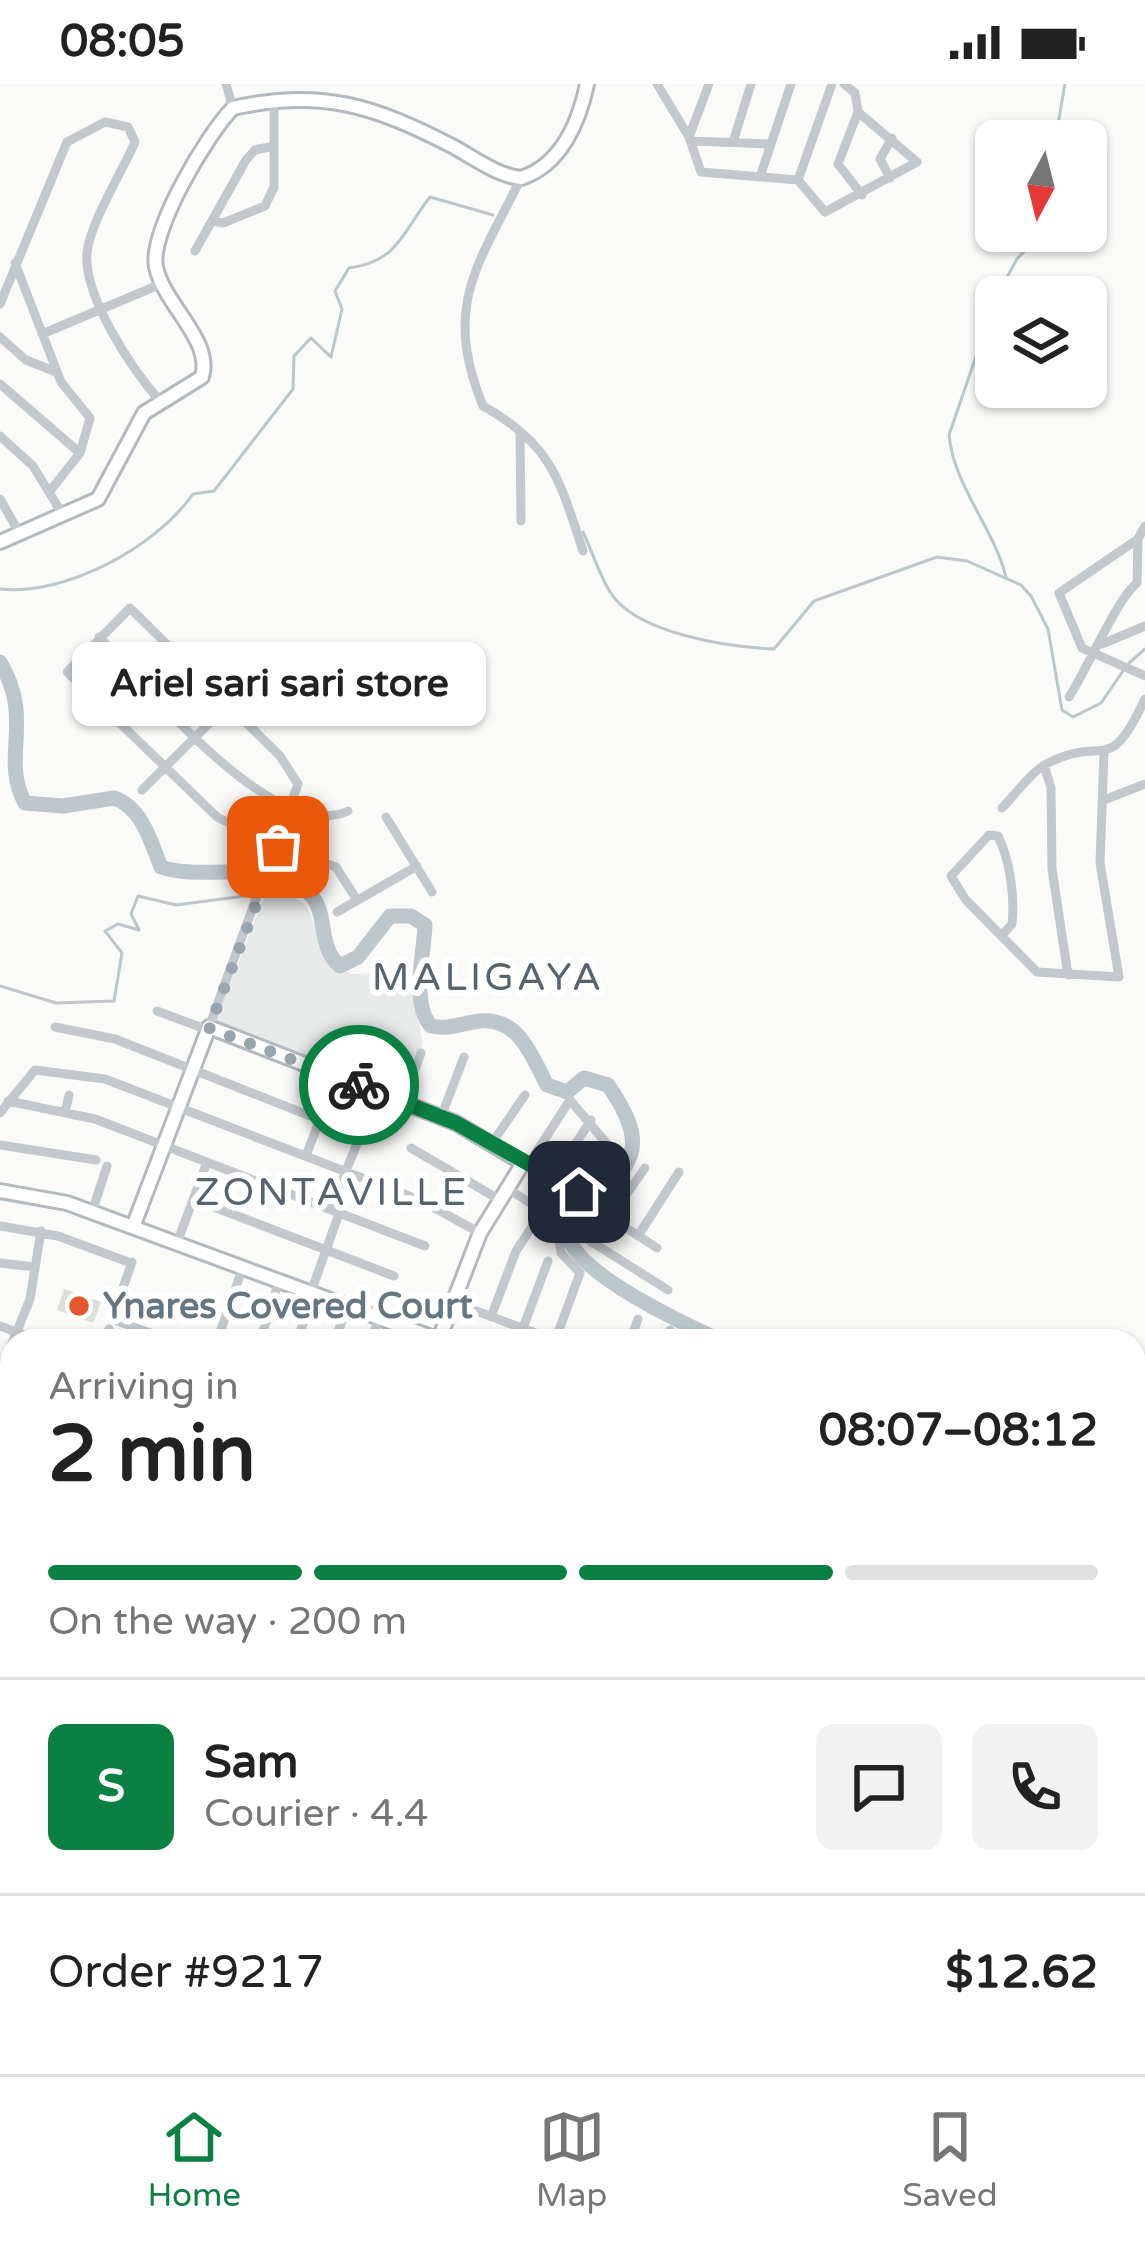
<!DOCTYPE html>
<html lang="en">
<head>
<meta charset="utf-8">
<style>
	body { margin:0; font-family:"Varela Round",sans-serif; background:#f2f2f2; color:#222; height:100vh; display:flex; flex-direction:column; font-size:45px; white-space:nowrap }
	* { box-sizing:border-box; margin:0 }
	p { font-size:39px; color:#767676 }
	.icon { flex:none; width:66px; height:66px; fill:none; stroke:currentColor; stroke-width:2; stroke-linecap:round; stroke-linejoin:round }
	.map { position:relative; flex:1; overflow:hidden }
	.drawer { position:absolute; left:0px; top:1245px; width:1146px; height:747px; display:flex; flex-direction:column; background:#fff; border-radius:36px 36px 0 0; box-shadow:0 3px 9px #0004 }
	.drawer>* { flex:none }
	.needle { width:78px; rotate:187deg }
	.controls { position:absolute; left:975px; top:36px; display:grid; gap:24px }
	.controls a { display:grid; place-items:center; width:132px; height:132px; border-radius:18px; background:#fff; box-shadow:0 3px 9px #0004; font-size:60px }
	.pin { position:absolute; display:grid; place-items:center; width:102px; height:102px; color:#fff; margin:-51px; border-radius:24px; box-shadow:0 6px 18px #0006 }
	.courier { position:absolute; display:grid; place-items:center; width:120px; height:120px; margin:-60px; border:9px solid #0b8043; border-radius:50%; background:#fff; color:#222; box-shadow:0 3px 15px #0007 }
	.bubble { position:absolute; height:84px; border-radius:18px; background:#fff; box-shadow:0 3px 9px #0004; font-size:39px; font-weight:800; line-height:84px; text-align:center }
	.head em { font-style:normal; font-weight:800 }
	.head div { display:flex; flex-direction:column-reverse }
	.head { display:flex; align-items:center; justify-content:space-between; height:204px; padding:0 48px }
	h1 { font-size:78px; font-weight:800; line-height:90px }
	.bar { display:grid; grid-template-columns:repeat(4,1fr); gap:18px 12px; align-content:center; height:144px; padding:0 48px }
	.bar i { height:15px; border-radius:9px; background:#e0e0e0 }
	.bar .on { background:#0b8043 }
	.bar p { grid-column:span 4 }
	.line { display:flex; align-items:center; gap:30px; padding:0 48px; border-top:3px solid #e0e0e0 }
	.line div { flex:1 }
	.round { display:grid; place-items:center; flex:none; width:126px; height:126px; border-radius:18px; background:#f2f2f2 }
	.status { display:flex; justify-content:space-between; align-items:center; height:84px; padding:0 60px; background:#fff; direction:ltr }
	.status svg { height:33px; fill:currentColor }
	.dock { display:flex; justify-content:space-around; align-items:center; height:168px; border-top:3px solid #e0e0e0; background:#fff; font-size:33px; color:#767676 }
	.dock a { display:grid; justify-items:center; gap:6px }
	.dock .on { color:#0b8043 }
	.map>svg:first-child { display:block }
</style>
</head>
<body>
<div class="status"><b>08:05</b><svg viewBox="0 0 49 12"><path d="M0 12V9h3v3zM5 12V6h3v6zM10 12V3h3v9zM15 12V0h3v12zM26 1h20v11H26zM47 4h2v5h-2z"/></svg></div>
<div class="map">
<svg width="1145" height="1990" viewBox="0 0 1145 1990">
	<rect width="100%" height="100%" fill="#fafaf8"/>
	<path fill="#e8e9e9" d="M 270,799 L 306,821 L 331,880 L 352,890 L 409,888 L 423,959 L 403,1013 L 213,942 Z"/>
	<path fill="#dadfd7" d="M 64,1205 L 101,1218 L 93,1239 L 57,1226 Z"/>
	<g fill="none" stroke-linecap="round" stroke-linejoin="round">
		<path stroke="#bbc7cb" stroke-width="3" d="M 1055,57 L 1065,0
			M 996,213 L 1017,175 L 1043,147
			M 996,214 L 949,351 C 954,403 994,444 1006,493
			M 583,448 C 592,467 599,490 610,508 C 636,550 729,563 774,565 L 814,517 L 937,473 L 967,477 L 1021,501 L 1031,512 L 1048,545 L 1062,626 L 1073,633 L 1101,619 L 1123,587
			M 0,505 C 65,512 155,464 193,410 L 214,407 L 293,305 L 294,272 L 311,254 L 331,273 L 342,225 L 335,207 L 349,184 C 398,178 403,147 430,113 L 493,131
			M 1129,579 L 1145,565
			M 0,902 L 56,919 L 114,917 L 122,869 L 105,847 L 118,840 L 139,846 L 131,830 L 138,812 L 176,821 L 252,811 L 259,791
			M 1134,1950 L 1145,1947
			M 1107,1990 L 1113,1980"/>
		<path stroke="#bbc7cb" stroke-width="15" d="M 0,578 C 35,637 0,673 25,719 L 63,722 L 114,714 C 143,724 151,759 161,783 C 209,799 279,769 314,815 C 327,832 318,864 340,882 L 358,873 L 390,832 L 411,832 L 425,841 C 424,869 411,920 431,942 C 449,946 462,939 480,937 C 519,933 532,973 547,1001 L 567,1008 L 584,994 L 608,1001 C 659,1074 622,1084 576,1135
			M 568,1151 C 576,1190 686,1241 722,1257
			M 0,1602 L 12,1594
			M 1134,1668 L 1145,1675"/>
		<g stroke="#b3babf" stroke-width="18">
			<path id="secondary" d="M 0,458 L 98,415 L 144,329 L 202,293 C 213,256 164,221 156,183 C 149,148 207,50 233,24 C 321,4 375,22 454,63 C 474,74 498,92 521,94 C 561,81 579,38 587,0
				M 0,1107 L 67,1119 L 442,1257
				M 133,1143 L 209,943 L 456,1039 L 523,1079 L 480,1149 L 439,1255
				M 1134,1833 L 1145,1833
				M 904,1990 L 906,1980"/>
		</g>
		<g stroke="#b5babe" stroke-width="20">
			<path id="primary" d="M 0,1869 L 12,1869
				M 610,1980 L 663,1990"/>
		</g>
		<path stroke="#c3c8cc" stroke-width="9" d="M 226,0 L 233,24
			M 657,0 L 689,53 L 701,88 L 798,96 L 825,128 L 917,78 L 858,28 L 855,9 L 844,0
			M 858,28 L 838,80 L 862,111
			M 689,53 L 709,0
			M 691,57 L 771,60
			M 733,58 L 751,0
			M 760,93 L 791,0
			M 521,94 C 478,182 442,221 483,322 C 552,360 560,397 583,467
			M 890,94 L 880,75 L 892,54
			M 798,96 L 832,0
			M 213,137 L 223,139 L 265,122 L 274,103 L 274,15
			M 195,167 L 246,76 L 255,66 L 274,62
			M 15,179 L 61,298 L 90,334 L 80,369 L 50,407
			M 0,220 L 67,58 L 105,38 L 128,43 L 135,58 C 123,86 89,141 87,169 C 83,212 132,285 159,316
			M 42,250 L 161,200
			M 0,253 L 26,276 L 56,288
			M 0,300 L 80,369
			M 520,349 L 521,437
			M 0,352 L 33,382 L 63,431
			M 0,415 L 20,450
			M 1138,455 L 1059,509 L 1082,564 L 1145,592
			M 99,553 C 147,602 273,761 348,727
			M 1102,560 L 1145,542
			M 1069,613 C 1088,584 1116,516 1137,499 L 1138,455 L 1145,442
			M 1044,681 L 1051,704 L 1052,785 L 1068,891
			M 142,706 L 263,586
			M 1104,716 L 1145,700
			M 1002,724 C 1016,710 1032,686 1050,678 C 1106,651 1108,694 1145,615
			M 386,733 L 432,808
			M 337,828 L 417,782
			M 1003,850 L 1012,840 C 1015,813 1010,776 998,752 L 989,751 L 951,792 L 965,815 L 1037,888 L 1119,893 L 1100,779 L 1104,669
			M 157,927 L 208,946
			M 55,943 L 115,955 L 318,1035
			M 209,943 L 298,700 L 280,672 L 130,524 L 67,588 L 217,733 L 279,763 L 336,783 L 355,813
			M 8,1017 L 95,1035 L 425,1162
			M 403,1018 L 421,969
			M 0,1029 L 35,986 L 105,995 L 422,1117 L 480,1149
			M 65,1029 L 69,1011
			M 441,1033 L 464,973
			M 492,1059 L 525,1011
			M 0,1061 L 96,1076
			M 411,1064 L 500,1116
			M 306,1072 L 336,992
			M 523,1079 L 579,1108 L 607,1060 L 570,1016 L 530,1078
			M 554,1093 L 591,1036
			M 508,1105 L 668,1206
			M 193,1115 L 394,1192
			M 331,1123 L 378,1009
			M 92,1128 L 107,1082
			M 611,1134 L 657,1164
			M 0,1142 L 58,1152 L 131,1179
			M 638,1152 L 679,1088
			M 177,1159 L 207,1078
			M 592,1159 L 645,1084
			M 0,1179 L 35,1183
			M 311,1208 L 340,1127
			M 452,1218 L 557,1257
			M 116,1224 L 132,1178
			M 491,1233 L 516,1167 L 543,1126
			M 112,1235 L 172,1257
			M 0,1242 L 40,1257
			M 523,1244 L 548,1177
			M 13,1257 L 30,1215 L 41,1147
			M 104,1257 L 109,1245
			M 217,1257 L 243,1183
			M 260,1257 L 279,1197
			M 297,1257 L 304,1237
			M 334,1257 L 348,1223
			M 371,1257 L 379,1234
			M 555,1257 L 580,1189 L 561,1169 L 556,1134
			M 630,1257 L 638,1235
			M 665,1257 L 670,1246
			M 0,1297 L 12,1259
			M 0,1365 L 12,1366
			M 0,1401 L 12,1402
			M 0,1436 L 12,1438
			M 0,1474 L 12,1476
			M 1134,1495 L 1145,1480
			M 0,1515 L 12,1516
			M 1134,1548 L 1145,1535
			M 0,1553 L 12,1555
			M 1134,1704 L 1145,1681
			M 1134,1787 L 1145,1789
			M 1134,1864 L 1140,1833
			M 85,1990 L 103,1990
			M 221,1990 L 222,1980
			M 679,1990 L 681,1980
			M 753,1990 L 754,1980"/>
		<use href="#secondary" stroke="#fff" stroke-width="12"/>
		<use href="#primary" stroke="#fff" stroke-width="14"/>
	</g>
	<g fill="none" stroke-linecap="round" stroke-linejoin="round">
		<path stroke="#99a4ac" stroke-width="12" stroke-dasharray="0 21.6" d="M 278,763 L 209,944 L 359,1001"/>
		<path stroke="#0b8043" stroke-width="15" d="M 359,1001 L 456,1039 L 579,1108"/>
	</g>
	<circle fill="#e4572e" stroke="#fff" stroke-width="4.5" cx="79" cy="1222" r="12"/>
	<g text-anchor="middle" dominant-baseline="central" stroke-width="12" stroke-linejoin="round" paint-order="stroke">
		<g font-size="36" font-weight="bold" fill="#657683" stroke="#fff" text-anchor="start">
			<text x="103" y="1222">Ynares Covered Court</text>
		</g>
		<g font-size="39" letter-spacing="3" fill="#57646e" stroke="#fff">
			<text x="488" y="893">MALIGAYA</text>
			<text x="332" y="1108">ZONTAVILLE</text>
		</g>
	</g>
</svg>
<div class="controls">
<a><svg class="needle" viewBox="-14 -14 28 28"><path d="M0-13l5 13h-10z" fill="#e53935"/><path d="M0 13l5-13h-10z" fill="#767676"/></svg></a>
<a><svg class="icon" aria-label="layers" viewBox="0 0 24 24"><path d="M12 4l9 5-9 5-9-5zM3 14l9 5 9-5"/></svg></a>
</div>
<div class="pin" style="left:278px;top:763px;background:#ea580c"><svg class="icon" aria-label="bag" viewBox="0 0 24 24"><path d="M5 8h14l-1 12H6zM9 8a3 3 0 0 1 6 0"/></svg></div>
<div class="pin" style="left:579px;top:1108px;background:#1f2937"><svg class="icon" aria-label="home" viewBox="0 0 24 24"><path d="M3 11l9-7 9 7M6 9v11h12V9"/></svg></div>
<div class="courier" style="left:359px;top:1001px"><svg class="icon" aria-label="bike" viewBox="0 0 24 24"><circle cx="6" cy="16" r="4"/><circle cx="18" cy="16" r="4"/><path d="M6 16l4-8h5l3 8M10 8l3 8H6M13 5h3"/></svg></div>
<div class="bubble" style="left:72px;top:558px;width:414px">Ariel sari sari store</div>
<section class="drawer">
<div class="head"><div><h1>2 min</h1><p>Arriving in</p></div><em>08:07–08:12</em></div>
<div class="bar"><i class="on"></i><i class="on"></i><i class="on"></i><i></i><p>On the way · 200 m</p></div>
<div class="line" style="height:216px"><b class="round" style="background:#0b8043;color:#fff">S</b><div><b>Sam</b><p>Courier · 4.4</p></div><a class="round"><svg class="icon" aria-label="chat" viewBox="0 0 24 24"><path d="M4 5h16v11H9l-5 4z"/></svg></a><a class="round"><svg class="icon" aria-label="phone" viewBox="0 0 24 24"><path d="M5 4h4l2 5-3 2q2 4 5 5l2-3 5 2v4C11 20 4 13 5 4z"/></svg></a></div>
<div class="line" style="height:156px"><div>Order #9217</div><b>$12.62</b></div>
</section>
</div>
<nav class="dock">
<a class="on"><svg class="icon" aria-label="home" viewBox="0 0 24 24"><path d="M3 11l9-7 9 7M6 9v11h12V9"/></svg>Home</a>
<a><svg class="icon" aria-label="map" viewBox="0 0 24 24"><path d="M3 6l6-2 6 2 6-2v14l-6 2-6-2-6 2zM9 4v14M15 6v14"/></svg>Map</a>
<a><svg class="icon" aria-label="saved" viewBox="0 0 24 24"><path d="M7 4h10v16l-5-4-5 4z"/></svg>Saved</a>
</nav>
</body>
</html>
